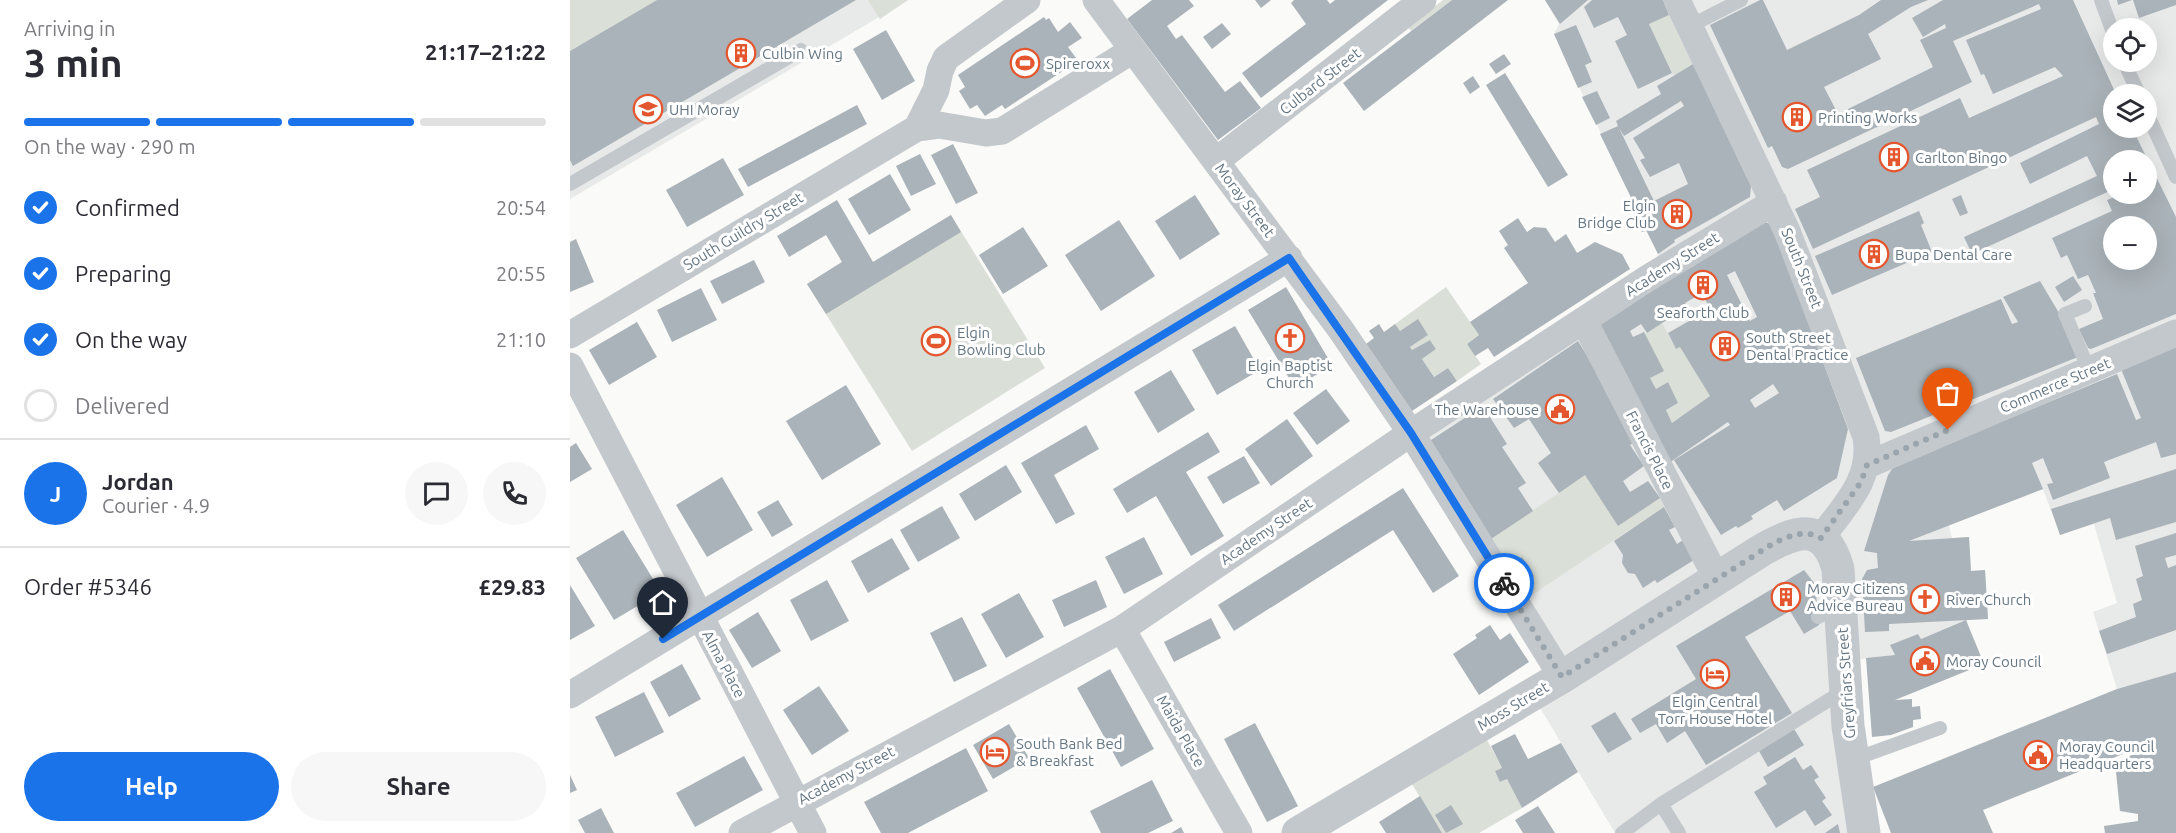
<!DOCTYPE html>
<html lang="en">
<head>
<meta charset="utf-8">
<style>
	body { margin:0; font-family:Ubuntu,sans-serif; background:#f7f7f7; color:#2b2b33; height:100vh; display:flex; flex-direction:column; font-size:22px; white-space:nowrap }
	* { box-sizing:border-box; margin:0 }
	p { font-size:20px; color:#7c7c81 }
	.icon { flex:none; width:33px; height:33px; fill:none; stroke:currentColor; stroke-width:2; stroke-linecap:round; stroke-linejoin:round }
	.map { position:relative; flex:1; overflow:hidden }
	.sheet { display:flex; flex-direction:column; background:#fff; width:570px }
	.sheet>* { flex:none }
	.controls { position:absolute; left:1533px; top:18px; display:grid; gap:12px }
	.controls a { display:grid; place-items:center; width:54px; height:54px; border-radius:50%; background:#fff; box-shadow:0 6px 24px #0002; font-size:30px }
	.pin { position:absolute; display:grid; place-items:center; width:51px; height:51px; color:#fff; margin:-62px -26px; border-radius:50% 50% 50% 0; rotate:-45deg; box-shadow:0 0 6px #0007 }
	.pin .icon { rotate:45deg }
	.courier { position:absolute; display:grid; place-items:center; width:60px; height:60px; margin:-30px; border:4px solid #1a73e8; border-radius:50%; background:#fff; color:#222; box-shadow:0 2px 8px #0007 }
	.overview em { font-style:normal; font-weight:700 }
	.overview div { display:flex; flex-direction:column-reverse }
	.overview { display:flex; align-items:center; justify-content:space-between; height:102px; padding:0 24px }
	h1 { font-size:39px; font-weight:700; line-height:45px }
	.bar { display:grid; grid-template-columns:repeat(4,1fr); gap:9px 6px; align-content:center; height:72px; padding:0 24px }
	.bar i { height:8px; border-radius:4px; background:#e1e1e2 }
	.bar .active { background:#1a73e8 }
	.bar p { grid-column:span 4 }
	.line { display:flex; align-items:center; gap:15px; padding:0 24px; border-top:2px solid #e1e1e2 }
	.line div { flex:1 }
	.round { display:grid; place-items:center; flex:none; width:63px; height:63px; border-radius:32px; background:#f7f7f7 }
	ol { padding:0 24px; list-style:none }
	li { display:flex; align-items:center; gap:18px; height:66px }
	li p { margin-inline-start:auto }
	li .icon { padding:6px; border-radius:50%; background:#1a73e8; color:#fff; stroke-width:4 }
	li:last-child { color:#7c7c81 }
	li i { width:33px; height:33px; border:3px solid #e1e1e2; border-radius:50% }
	.button { display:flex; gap:12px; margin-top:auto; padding:12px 24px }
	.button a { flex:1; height:69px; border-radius:36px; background:#1a73e8; color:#fff; font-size:24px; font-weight:700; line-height:69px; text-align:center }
	.button a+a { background:#f7f7f7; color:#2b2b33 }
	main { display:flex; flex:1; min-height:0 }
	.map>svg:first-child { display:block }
</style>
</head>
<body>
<main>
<section class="sheet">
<div class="overview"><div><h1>3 min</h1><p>Arriving in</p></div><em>21:17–21:22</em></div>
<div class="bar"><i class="active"></i><i class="active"></i><i class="active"></i><i></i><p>On the way · 290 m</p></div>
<ol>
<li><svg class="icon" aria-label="check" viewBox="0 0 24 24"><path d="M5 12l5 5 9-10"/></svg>Confirmed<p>20:54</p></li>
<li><svg class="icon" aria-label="check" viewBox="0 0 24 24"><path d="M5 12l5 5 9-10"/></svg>Preparing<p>20:55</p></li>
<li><svg class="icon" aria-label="check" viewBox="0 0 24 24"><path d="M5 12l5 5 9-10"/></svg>On the way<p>21:10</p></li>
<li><i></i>Delivered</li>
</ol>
<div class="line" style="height:108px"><b class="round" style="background:#1a73e8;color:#fff">J</b><div><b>Jordan</b><p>Courier · 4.9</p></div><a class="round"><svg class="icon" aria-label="chat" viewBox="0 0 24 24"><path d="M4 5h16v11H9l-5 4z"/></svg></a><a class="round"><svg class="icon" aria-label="phone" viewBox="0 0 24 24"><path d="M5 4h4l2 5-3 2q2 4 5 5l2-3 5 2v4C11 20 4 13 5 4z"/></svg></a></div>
<div class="line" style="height:78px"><div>Order #5346</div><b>£29.83</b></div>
<div class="button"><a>Help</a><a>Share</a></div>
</section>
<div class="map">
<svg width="1606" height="833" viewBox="0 0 1606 833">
	<rect width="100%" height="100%" fill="#fafaf8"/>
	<path fill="#e8e9e9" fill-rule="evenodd" d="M 0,0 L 338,0 L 0,199 Z
		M 975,0 L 1606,0 L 1606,672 L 1547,689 L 1523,612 L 1547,603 L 1524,524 L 1490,535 L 1473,489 L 1379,525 L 1382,538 L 1399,537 L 1401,571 L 1415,570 L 1418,619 L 1396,620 L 1351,639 L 1348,634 L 1321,645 L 1325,655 L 1274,661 L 1295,833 L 1045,833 L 960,691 L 995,670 L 849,435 L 1084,279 L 1088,254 L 1077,231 L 1072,232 L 1065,219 L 1070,216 L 984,34 L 989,24 ZM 1544,28 L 1576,28 L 1576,62 L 1544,62 ZM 1544,94 L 1576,94 L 1576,128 L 1544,128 ZM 1544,160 L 1576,160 L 1576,194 L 1544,194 ZM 1544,226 L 1576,226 L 1576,260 L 1544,260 Z"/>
	<path fill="#dadfd7" d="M 0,0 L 87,0 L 0,51 Z
		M 298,0 L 338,0 L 310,19 Z
		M 873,0 L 882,0 L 841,31 L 838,27 Z
		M 1099,15 L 1123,64 L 1104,76 L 1079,24 Z
		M 381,215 L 475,368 L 342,451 L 237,284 L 294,248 L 303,262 Z
		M 876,287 L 909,335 L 897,344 L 911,364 L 887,381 L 878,368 L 864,377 L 852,359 L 866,349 L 860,340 L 842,350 L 840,347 L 858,335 L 848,320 L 830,331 L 825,324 Z
		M 1092,323 L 1106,349 L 1110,347 L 1140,396 L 1102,423 L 1096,410 L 1108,403 L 1098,382 L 1086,389 L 1080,378 L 1093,371 L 1075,334 Z
		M 1015,475 L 1048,525 L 1090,498 L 1094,507 L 959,597 L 951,584 L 964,576 L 952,558 L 939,566 L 921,539 Z
		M 917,740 L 932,768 L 930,782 L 937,779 L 952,808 L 909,833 L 872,833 L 842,784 Z"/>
	<path fill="#aab3b9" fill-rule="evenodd" d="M 87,0 L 286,0 L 3,166 L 0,160 L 0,51 Z
		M 582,0 L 619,0 L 624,6 L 597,26 L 606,39 L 612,35 L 655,92 L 670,81 L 691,108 L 648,140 L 557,19 Z
		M 685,0 L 701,0 L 691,8 Z
		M 724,0 L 757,0 L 760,4 L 765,0 L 818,0 L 691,98 L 672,73 L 736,24 L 721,3 Z
		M 882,0 L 938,0 L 794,111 L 773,83 Z
		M 975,0 L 1018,0 L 990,24 Z
		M 1022,0 L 1093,0 L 1099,15 L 1079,24 L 1102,73 L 1068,89 L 1045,41 L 1057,35 L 1048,17 L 1024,28 L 1014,7 Z
		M 1190,0 L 1193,0 L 1217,50 L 1289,15 L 1311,0 L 1358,0 L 1341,7 L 1298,34 L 1311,59 L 1254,87 L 1268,114 L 1363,67 L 1350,40 L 1376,28 L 1375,24 L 1353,37 L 1342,18 L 1373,0 L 1503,0 L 1546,94 L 1544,94 L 1544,128 L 1562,128 L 1606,217 L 1606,314 L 1521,349 L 1518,348 L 1509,329 L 1533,319 L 1523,293 L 1526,293 L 1518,275 L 1508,279 L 1497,255 L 1491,258 L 1482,238 L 1542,211 L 1537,200 L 1551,194 L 1576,194 L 1576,160 L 1544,160 L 1544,189 L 1402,254 L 1394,237 L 1527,176 L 1517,156 L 1460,184 L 1450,163 L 1529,124 L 1526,117 L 1243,249 L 1225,209 L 1250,197 L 1237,170 L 1390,98 L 1399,118 L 1493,76 L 1485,67 L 1423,94 L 1414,74 L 1411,75 L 1396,40 L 1471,9 L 1469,4 L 1383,41 L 1402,82 L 1218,169 L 1212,167 L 1202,146 L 1198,148 L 1140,25 ZM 1544,226 L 1576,226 L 1576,260 L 1544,260 Z
		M 1547,0 L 1562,0 L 1548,5 Z
		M 1563,0 L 1606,0 L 1606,5 L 1569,18 Z
		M 474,17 L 476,20 L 479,18 L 488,32 L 500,22 L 512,38 L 498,47 L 506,58 L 505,63 L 435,109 L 432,105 L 415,116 L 407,105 L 400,109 L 389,91 L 395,87 L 388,75 Z
		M 652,23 L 661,34 L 642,49 L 633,37 Z
		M 1006,25 L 1022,62 L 1015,65 L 1022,82 L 1008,88 L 984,34 Z
		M 316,30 L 345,81 L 312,100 L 283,49 Z
		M 934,54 L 941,64 L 926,74 L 919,64 Z
		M 1123,64 L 1181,186 L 1180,197 L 1104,240 L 1105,242 L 1088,254 L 1076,230 L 1072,232 L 1065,219 L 1070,216 L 1030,134 L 1048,126 L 1046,121 L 1091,94 L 1087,86 ZM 1111,101 L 1114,106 L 1063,138 L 1075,158 L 1070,160 L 1080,177 L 1109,163 L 1118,184 L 1084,201 L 1049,128 L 1054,136 Z
		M 935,73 L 998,175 L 978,187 L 916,85 Z
		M 903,76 L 910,87 L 900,94 L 893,83 Z
		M 1027,91 L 1040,118 L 1026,125 L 1012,97 Z
		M 287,105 L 297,124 L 178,187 L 168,169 Z
		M 383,144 L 408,193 L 386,204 L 361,155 Z
		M 350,154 L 366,184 L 341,196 L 326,166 Z
		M 153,158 L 174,195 L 117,227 L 96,190 Z
		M 320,174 L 341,210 L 299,235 L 278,199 Z
		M 625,195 L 650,234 L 610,260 L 585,221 Z
		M 1391,195 L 1398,213 L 1390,216 L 1382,199 Z
		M 267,200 L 303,262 L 381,215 L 391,232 L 256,314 L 237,284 L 272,262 L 256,235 L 219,257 L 207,236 Z
		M 1349,211 L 1354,223 L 1351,225 L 1362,252 L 1262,295 L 1245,256 Z
		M 948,218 L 957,232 L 964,227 L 976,228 L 985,242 L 996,234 L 1007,253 L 1025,242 L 1052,254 L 1060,269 L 924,357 L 918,348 L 905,356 L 897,344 L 909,335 L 900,322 L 958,283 L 934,248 L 938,245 L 929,231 Z
		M 549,220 L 585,276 L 531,311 L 495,255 Z
		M 1193,221 L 1200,224 L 1211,249 L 1278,429 L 1267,478 L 1214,511 L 1207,500 L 1181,516 L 1183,519 L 1168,528 L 1166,526 L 1151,535 L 1104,460 L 1160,425 L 1158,422 L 1099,463 L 1026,322 ZM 1165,271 L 1187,317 L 1180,321 L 1157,275 ZM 1132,293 L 1140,309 L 1098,333 L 1106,349 L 1110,347 L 1140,396 L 1102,423 L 1096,410 L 1108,403 L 1098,382 L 1086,389 L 1080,378 L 1094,371 L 1074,332 L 1063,337 L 1060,331 L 1071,324 L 1077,333 L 1118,306 L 1115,303 ZM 1203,384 L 1209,393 L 1185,408 L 1180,400 Z
		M 453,227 L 478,266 L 433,294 L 409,255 Z
		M 6,239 L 24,282 L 0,292 L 0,242 Z
		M 184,260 L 195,282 L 152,304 L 140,281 Z
		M 1503,276 L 1512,290 L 1494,302 L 1485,287 Z
		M 1470,281 L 1492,318 L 1508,357 L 1321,432 L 1315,431 L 1286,358 L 1431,299 L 1442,324 L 1448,322 L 1433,297 Z
		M 716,287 L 762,365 L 725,388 L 678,310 Z
		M 131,288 L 147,320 L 102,342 L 87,310 Z
		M 848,319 L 858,335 L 840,347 L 842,350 L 860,340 L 866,349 L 852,359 L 864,377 L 878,368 L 887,381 L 842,411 L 796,344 L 804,338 L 799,331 L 809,324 L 814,332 L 825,324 L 830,331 Z
		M 67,322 L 87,357 L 39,385 L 19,350 Z
		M 665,326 L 690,370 L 647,395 L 622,350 Z
		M 1008,341 L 1068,440 L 1060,445 L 1074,466 L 1053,481 L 1060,492 L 1078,481 L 1090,498 L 1048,526 L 1015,475 L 989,493 L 968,463 L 981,453 L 959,419 L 944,428 L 923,399 Z
		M 1606,347 L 1606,454 L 1591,458 L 1586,442 L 1534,462 L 1540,478 L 1483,500 L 1477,484 L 1483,483 L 1473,458 L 1462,463 L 1473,489 L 1339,541 L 1399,537 L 1401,571 L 1415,570 L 1418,619 L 1319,624 L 1319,631 L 1295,632 L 1292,579 L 1297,570 L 1308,568 L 1307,553 L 1294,551 L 1318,475 L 1324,466 L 1547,374 L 1566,420 L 1571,418 L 1551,369 Z
		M 601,370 L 625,410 L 588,433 L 564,392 Z
		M 276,385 L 311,444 L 252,480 L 216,421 Z
		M 756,389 L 780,421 L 747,445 L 723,413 Z
		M 913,406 L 937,444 L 932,447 L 956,483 L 948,488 L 963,511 L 921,539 L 858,442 Z
		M 717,419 L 743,456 L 701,486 L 675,449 Z
		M 516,425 L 529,449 L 484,475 L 505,514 L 486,524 L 451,463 Z
		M 638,432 L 650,452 L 616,472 L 654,536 L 621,556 L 586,496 L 557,513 L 543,489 Z
		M 6,443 L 22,469 L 0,482 L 0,447 Z
		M 674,456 L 690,483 L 653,504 L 637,477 Z
		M 436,465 L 452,492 L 405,521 L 389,494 Z
		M 1606,469 L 1606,522 L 1546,540 L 1540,518 L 1490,535 L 1481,509 Z
		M 152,477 L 183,530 L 137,557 L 106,505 Z
		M 833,488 L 889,576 L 863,593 L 823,530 L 664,631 L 648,605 Z
		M 208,500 L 223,525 L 202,537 L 187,512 Z
		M 372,506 L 390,538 L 348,562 L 330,530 Z
		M 1094,507 L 1105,527 L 1099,530 L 1107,544 L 1113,540 L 1124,560 L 1087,583 L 1085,580 L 1073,588 L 1065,574 L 1058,573 L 1052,563 L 1053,555 L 1044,541 Z
		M 53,530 L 91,592 L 44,620 L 6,558 Z
		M 1606,533 L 1606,555 L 1595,558 L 1598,568 L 1606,565 L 1606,630 L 1537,654 L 1529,631 L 1566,617 L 1563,604 L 1572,600 L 1566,579 L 1573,576 L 1565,546 Z
		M 574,537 L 593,574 L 554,594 L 535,557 Z
		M 322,538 L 340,569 L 298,593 L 281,561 Z
		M 952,557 L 964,576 L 951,584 L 939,566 Z
		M 1234,570 L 1245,584 L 1249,625 L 1234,634 L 1220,611 L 1175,637 L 1222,713 L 1136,765 L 1115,731 L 1097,743 L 1086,724 L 1070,733 L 1061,719 L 1126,679 L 1106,646 Z
		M 257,580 L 279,621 L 241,641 L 220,600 Z
		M 526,580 L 537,607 L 494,627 L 482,600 Z
		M 0,585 L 25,626 L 0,640 Z
		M 449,593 L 474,637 L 436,658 L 411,614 Z
		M 188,612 L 211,651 L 182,668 L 159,630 Z
		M 392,617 L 417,666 L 384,682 L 360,633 Z
		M 641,618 L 651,638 L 604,662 L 594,642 Z
		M 1396,620 L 1414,664 L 1325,700 L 1342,699 L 1342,707 L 1350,706 L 1351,719 L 1343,720 L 1343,727 L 1321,735 L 1302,737 L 1296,658 L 1325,655 L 1320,645 L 1348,634 L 1351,639 Z
		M 920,625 L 930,640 L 940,633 L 959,662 L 909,695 L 883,654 L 907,638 L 905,635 Z
		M 112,664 L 131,699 L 99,717 L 80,682 Z
		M 540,669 L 584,749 L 551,767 L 507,688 Z
		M 1606,672 L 1606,833 L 1535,833 L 1534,826 L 1568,821 L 1568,814 L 1550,811 L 1545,762 L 1569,752 L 1568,748 L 1413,810 L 1423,833 L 1321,833 L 1303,787 L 1547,689 Z
		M 249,686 L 279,731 L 242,755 L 213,710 Z
		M 74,692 L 94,732 L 45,757 L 25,717 Z
		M 1045,712 L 1062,739 L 1038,753 L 1021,726 Z
		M 685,723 L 728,806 L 697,822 L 654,739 Z
		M 439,724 L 459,758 L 423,779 L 403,745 Z
		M 1224,729 L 1234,745 L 1198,767 L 1189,751 Z
		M 945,734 L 958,759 L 991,743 L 1008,772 L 952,808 L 937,779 L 930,782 L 925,771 L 932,768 L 921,746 Z
		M 396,748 L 418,791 L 338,833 L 311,833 L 294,802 Z
		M 174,756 L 193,790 L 125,827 L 106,793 Z
		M 1225,757 L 1233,770 L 1241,765 L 1249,777 L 1244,780 L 1256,798 L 1252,801 L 1262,815 L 1245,826 L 1235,810 L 1206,828 L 1184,792 L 1197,784 L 1193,777 Z
		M 0,775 L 7,790 L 0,793 Z
		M 582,780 L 603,821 L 578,833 L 531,833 L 520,811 Z
		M 850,796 L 872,833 L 816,833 L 809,822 Z
		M 881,805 L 893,824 L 876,833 L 865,815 Z
		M 968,806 L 985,833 L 953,833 L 945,820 Z
		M 31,808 L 44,833 L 15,833 L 8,820 Z
		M 1268,824 L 1270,833 L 1255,833 Z
		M 611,827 L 614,833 L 601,833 Z"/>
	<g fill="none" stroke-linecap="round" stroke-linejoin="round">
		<path stroke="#c3c8cc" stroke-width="14" d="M 1531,0 L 1544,35
			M 1120,26 L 1171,0
			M 1554,62 L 1569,94
			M 1576,111 L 1606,177
			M 0,184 L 231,50
			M 1515,306 L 1495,314 L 1519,370
			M 1248,617 L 1270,605
			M 1282,760 L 1370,728
			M 1091,804 L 1109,833
			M 1052,833 L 1091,804 L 1275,690"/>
		<path stroke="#c3c8cc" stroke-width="27" d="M 526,0 L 771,330 L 841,433 L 992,677
			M 1107,0 L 1217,231 L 1296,437 C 1303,480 1274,506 1251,538
			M 347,128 L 366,90 L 370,71 L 376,58 L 457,0
			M 646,161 L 853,0
			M 1014,321 L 1147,579
			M 0,335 L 347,128 L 369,125 L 416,133 L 432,131 L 563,50
			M 0,366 L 243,833
			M 1297,465 L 1606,333
			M 552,629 L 669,833
			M 0,695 L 719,258
			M 172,833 L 552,629 L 841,433 L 1078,278 L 1204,202"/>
		<path stroke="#c3c8cc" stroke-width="33" d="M 728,833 L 992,677 L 1192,550 C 1227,530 1255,521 1268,569 L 1278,726 L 1294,833"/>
	</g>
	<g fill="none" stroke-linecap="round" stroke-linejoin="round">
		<path stroke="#99a4ac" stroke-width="6" stroke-dasharray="0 10.8" d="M 934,583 L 992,677 L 1204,543 C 1219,536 1234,529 1251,538 L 1291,482 L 1297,465 L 1378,430"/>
		<path stroke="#1a73e8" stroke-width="8" d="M 93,639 L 719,258 L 841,433 L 934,583"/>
	</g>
	<defs>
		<g id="building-ring" transform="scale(1.5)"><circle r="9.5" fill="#fff" stroke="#e4572e" stroke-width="1.5"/><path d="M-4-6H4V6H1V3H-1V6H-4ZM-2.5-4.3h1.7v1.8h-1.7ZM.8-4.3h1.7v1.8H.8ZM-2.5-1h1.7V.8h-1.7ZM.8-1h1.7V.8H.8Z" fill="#e4572e"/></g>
		<g id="stadium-ring" transform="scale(1.5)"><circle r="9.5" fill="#fff" stroke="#e4572e" stroke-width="1.5"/><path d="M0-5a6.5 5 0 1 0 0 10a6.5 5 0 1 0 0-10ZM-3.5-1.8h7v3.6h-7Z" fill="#e4572e"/></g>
		<g id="university-ring" transform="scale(1.5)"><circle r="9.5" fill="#fff" stroke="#e4572e" stroke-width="1.5"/><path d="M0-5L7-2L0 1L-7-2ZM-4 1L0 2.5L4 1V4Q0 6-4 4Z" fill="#e4572e"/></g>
		<g id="church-ring" transform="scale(1.5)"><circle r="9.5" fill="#fff" stroke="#e4572e" stroke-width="1.5"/><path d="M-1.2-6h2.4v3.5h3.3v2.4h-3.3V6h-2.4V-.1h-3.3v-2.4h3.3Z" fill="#e4572e"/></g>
		<g id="civic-ring" transform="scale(1.5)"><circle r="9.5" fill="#fff" stroke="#e4572e" stroke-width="1.5"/><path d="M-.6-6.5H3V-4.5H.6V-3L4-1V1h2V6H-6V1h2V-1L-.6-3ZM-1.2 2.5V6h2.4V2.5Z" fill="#e4572e"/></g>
		<g id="hotel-ring" transform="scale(1.5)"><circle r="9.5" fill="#fff" stroke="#e4572e" stroke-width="1.5"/><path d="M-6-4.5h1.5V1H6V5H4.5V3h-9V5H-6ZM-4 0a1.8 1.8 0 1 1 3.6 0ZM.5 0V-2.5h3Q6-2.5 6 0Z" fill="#e4572e"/></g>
	</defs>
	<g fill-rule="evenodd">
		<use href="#building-ring" x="171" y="53"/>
		<use href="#stadium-ring" x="455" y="63"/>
		<use href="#university-ring" x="78" y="109"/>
		<use href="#building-ring" x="1227" y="117"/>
		<use href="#building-ring" x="1324" y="157"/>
		<use href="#building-ring" x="1107" y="214"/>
		<use href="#building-ring" x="1304" y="254"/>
		<use href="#building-ring" x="1133" y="285"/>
		<use href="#church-ring" x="720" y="338"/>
		<use href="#stadium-ring" x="366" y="341"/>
		<use href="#building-ring" x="1155" y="346"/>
		<use href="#civic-ring" x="990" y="409"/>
		<use href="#building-ring" x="1216" y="597"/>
		<use href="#church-ring" x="1355" y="599"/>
		<use href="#civic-ring" x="1355" y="661"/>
		<use href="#hotel-ring" x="1145" y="674"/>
		<use href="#hotel-ring" x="425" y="752"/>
		<use href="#civic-ring" x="1468" y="755"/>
	</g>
	<g text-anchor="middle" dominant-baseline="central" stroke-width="6" stroke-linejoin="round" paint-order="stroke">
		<g font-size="15" fill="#657683" stroke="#fff" text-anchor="start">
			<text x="192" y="53">Culbin Wing</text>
			<text x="476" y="63">Spireroxx</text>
			<text x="99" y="109">UHI Moray</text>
			<text x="1248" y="117">Printing Works</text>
			<text x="1345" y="157">Carlton Bingo</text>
			<text x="1086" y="205" text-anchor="end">Elgin<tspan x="1086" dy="17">Bridge Club</tspan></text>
			<text x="1325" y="254">Bupa Dental Care</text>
			<text x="1133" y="312" text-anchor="middle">Seaforth Club</text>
			<text x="387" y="332">Elgin<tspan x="387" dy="17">Bowling Club</tspan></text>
			<text x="1176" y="337">South Street<tspan x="1176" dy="17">Dental Practice</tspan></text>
			<text x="720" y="365" text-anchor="middle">Elgin Baptist<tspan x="720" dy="17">Church</tspan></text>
			<text x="969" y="409" text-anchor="end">The Warehouse</text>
			<text x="1237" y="588">Moray Citizens<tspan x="1237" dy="17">Advice Bureau</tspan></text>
			<text x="1376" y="599">River Church</text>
			<text x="1376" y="661">Moray Council</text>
			<text x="1145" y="701" text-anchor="middle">Elgin Central<tspan x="1145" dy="17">Torr House Hotel</tspan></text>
			<text x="446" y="743">South Bank Bed<tspan x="446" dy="17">&amp; Breakfast</tspan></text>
			<text x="1489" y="746">Moray Council<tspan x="1489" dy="17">Headquarters</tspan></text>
		</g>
		<g font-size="15" fill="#657683" stroke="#fff">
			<text transform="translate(750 81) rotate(-38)">Culbard Street</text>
			<text transform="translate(675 200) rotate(53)">Moray Street</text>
			<text transform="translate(173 231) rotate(-31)">South Guildry Street</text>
			<text transform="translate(1102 264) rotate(-32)">Academy Street</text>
			<text transform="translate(1232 268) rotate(68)">South Street</text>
			<text transform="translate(1485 385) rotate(-23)">Commerce Street</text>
			<text transform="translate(1080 450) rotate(63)">Francis Place</text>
			<text transform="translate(696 531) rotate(-34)">Academy Street</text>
			<text transform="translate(154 664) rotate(62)">Alma Place</text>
			<text transform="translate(1276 683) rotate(-94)">Greyfriars Street</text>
			<text transform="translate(943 706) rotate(-31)">Moss Street</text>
			<text transform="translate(611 731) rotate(60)">Maida Place</text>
			<text transform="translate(276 775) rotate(-28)">Academy Street</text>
		</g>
	</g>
</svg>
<div class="controls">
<a><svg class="icon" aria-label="locate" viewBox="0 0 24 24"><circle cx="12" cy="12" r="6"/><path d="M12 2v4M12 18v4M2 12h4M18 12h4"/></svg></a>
<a><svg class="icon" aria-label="layers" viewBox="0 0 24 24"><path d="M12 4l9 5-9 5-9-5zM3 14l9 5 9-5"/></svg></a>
<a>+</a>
<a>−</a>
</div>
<div class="pin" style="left:1378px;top:430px;background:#ea580c"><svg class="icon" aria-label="bag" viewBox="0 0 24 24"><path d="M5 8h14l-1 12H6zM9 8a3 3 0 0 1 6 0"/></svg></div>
<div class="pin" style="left:93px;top:639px;background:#1f2937"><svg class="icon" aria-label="home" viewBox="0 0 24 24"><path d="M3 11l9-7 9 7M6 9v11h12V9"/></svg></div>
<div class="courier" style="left:934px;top:583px"><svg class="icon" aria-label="bike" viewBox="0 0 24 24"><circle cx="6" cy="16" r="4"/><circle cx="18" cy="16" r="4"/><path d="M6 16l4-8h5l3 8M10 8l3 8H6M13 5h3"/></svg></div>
</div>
</main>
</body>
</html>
